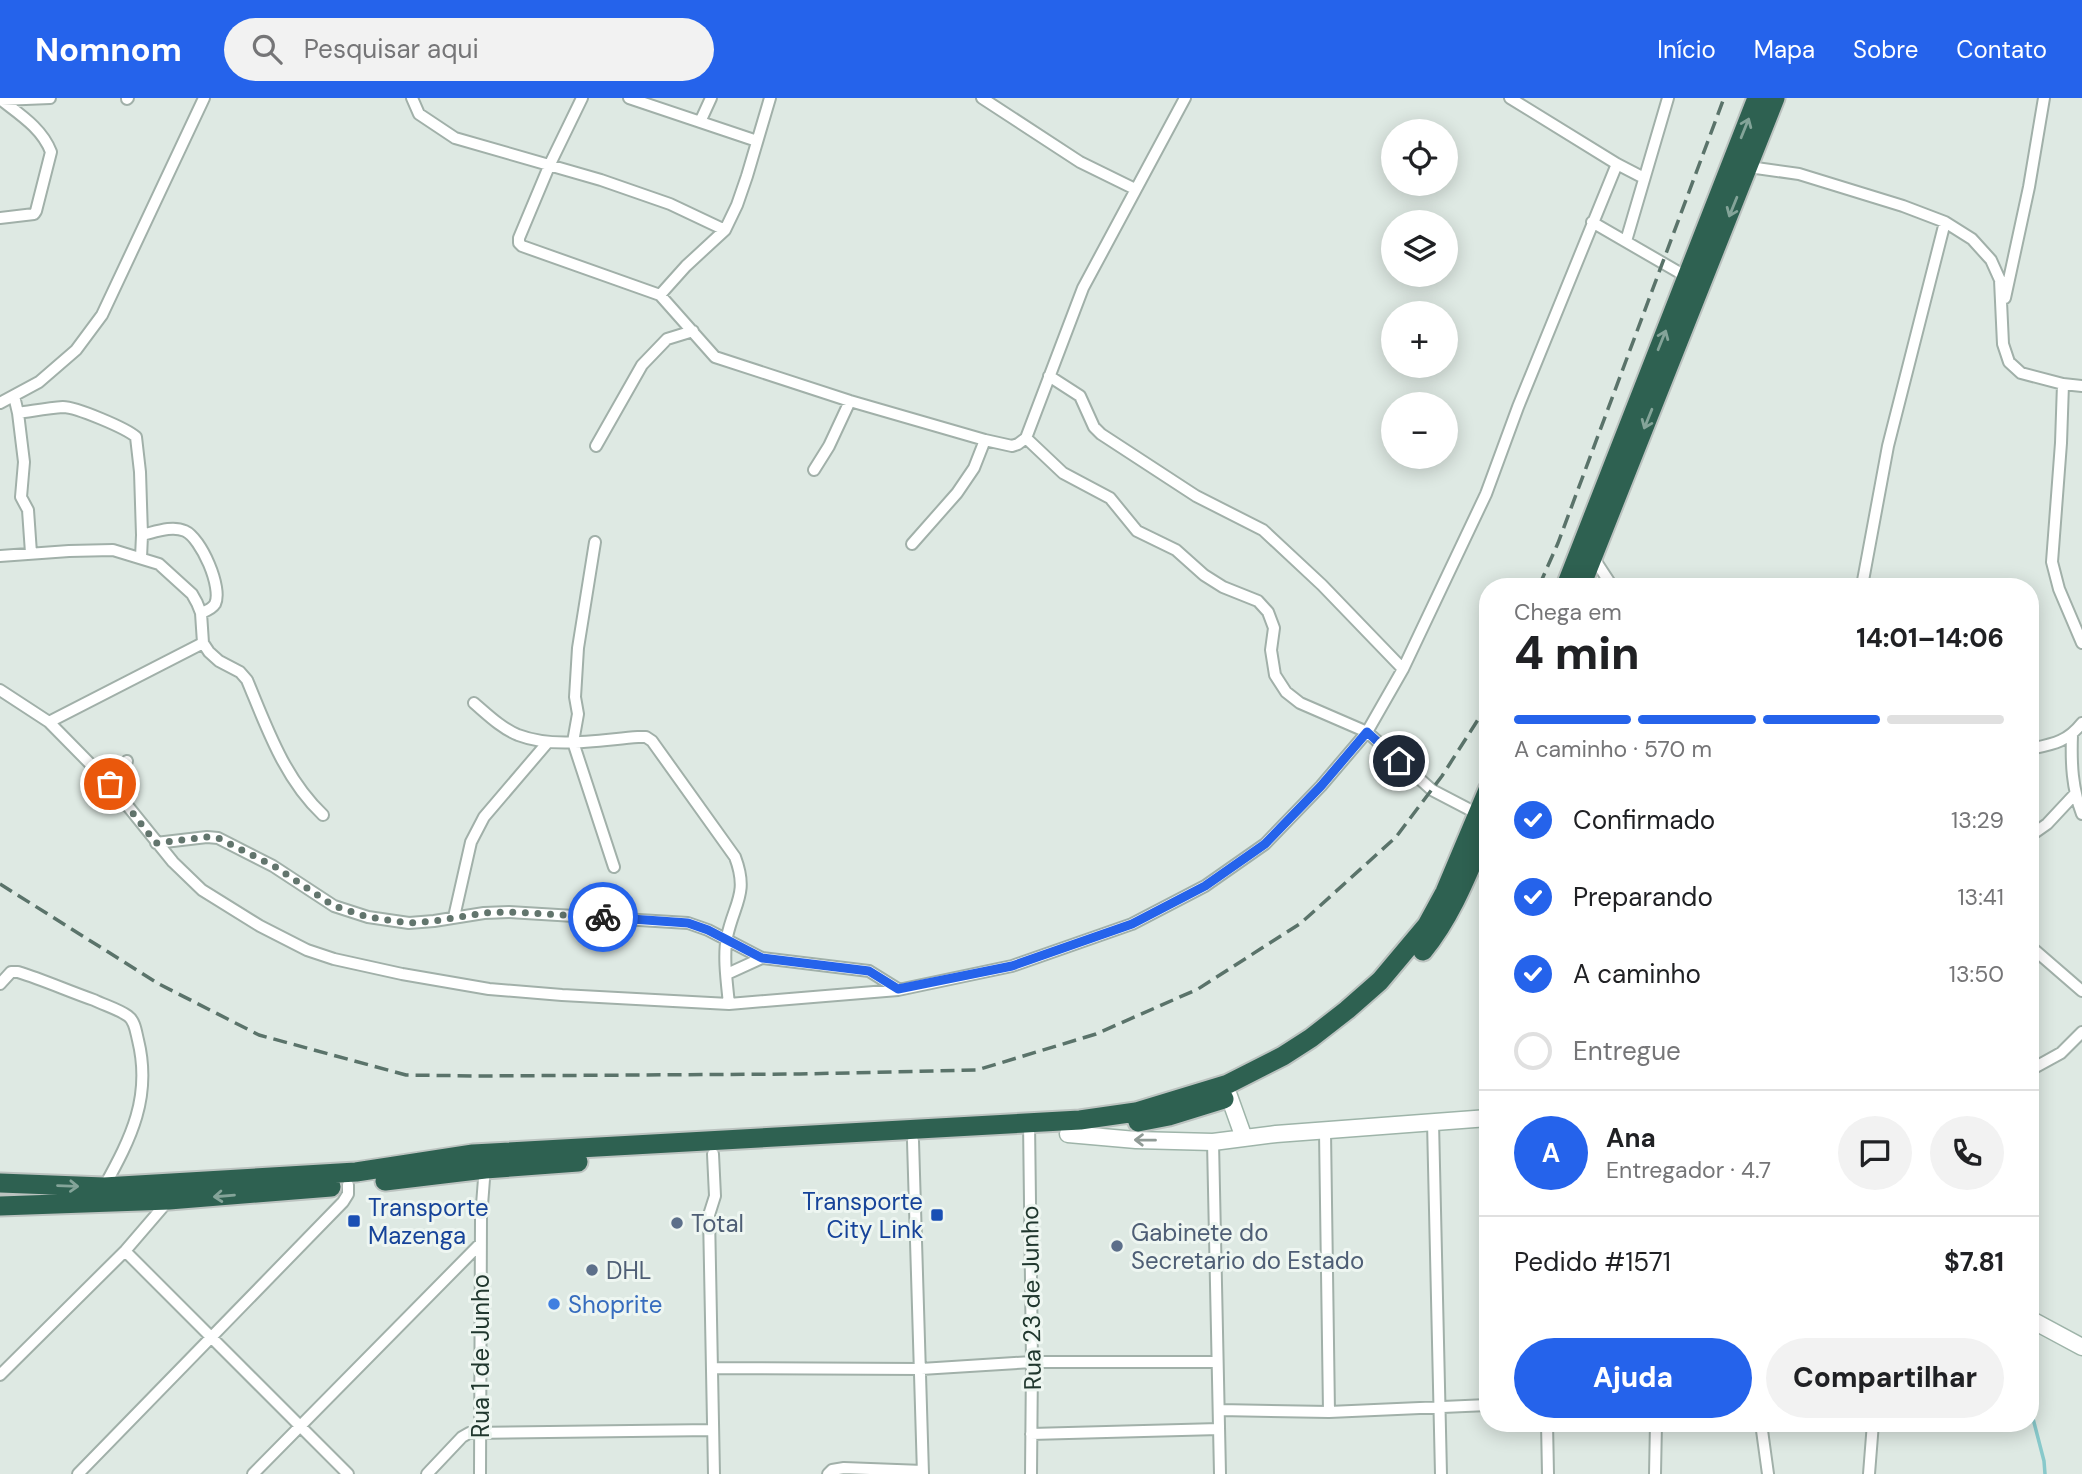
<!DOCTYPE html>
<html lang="pt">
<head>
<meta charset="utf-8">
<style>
	body { margin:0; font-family:"DM Sans",sans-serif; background:#f2f2f2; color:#202124; height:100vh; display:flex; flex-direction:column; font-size:26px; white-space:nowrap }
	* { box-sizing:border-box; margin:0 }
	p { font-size:23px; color:#757577 }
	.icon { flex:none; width:38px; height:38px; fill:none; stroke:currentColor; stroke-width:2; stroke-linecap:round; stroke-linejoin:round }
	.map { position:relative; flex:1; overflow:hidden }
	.drawer { position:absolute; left:1479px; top:480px; width:560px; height:854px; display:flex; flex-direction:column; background:#fff; border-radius:28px; box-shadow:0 4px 18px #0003 }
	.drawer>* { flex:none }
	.tools { position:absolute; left:1381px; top:21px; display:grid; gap:14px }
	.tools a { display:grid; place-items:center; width:77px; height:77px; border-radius:50%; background:#fff; box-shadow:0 4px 18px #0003; font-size:35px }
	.pin { position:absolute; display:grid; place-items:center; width:60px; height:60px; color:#fff; margin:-30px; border:4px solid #fff; border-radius:50%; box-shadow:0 2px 7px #0007 }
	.courier { position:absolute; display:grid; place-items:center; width:70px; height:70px; margin:-35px; border:5px solid #2563eb; border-radius:50%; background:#fff; color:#222; box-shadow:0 2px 9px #0007 }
	.headline em { font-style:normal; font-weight:800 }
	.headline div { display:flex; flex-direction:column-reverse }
	.headline { display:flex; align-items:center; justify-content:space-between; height:119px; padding:0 35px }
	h1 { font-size:46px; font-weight:800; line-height:52px }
	.bar { display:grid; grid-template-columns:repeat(4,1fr); gap:10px 7px; align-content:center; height:84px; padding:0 35px }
	.bar i { height:9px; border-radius:5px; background:#e0e0e0 }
	.bar .on { background:#2563eb }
	.bar p { grid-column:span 4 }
	.line { display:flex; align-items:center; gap:18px; padding:0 35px; border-top:2px solid #e0e0e0 }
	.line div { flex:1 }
	.round { display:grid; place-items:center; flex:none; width:74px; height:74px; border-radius:37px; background:#f2f2f2 }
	ol { padding:0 35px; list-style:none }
	li { display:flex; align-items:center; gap:21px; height:77px }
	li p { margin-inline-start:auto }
	li .icon { padding:7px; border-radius:50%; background:#2563eb; color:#fff; stroke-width:4 }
	li:last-child { color:#757577 }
	li i { width:38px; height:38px; border:4px solid #e0e0e0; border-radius:50% }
	.button { display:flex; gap:14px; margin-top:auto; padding:14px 35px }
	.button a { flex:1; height:80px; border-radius:42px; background:#2563eb; color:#fff; font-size:28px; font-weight:800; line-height:80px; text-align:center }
	.button a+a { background:#f2f2f2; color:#202124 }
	header { display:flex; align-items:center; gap:42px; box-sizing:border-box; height:98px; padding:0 35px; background:#2563eb; color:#fff }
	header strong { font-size:33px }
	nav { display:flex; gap:38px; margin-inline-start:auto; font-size:24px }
	.search { width:490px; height:63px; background:#f2f2f2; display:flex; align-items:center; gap:18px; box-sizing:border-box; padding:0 24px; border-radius:38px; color:#757577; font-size:26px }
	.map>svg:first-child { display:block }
</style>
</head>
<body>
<header>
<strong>Nomnom</strong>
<div class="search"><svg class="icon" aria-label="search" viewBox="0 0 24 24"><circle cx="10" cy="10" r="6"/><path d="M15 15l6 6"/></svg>Pesquisar aqui</div>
<nav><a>Início</a><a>Mapa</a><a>Sobre</a><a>Contato</a></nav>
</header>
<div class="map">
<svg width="2082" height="1376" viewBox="0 0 2082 1376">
	<rect width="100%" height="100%" fill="#dee9e3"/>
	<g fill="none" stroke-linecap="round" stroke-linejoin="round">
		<path stroke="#88c9cb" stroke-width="3.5" d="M 2030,1309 L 2044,1363 L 2045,1376"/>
		<g stroke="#a1b0a9" stroke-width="14">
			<path id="street" d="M 412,0 L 419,16 L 455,40 L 601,82 L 670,106 L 725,132
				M 582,0 L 550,66 L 519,140 L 519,145 L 522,148 L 660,197 L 686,168 L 725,132 L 737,107 L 747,78 L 770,0
				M 629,0 L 757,43
				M 982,0 L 1080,64 L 1135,91
				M 1510,0 L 1617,66 L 1644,80
				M 0,1 C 19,16 42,30 51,54 L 36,113 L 34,116 L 0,120
				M 127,1 L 128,0
				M 1,2 L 50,0
				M 700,24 L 711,0
				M 1749,69 L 1799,76 L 1903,108 L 1945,124 L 1972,141 L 1991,162 L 2000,182 L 2003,246 L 2009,264 L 2021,275 L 2063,286 L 2082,288
				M 1592,124 L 1687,179
				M 1626,143 L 1668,0
				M 660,197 L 715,259 L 850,303 L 985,342 L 1012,348 L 1018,346 L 1026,340 L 1083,190 L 1185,0
				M 2005,200 L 2029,89 L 2044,0
				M 1049,278 L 1080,298 L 1094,329 L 1101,336 L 1196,398 L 1263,432 L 1322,487 L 1403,571
				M 2063,286 L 2061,345 L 2052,464 L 2059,491 L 2082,545
				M 14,298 L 18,315 L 24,364 L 21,399 L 28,412 L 31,455
				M 0,305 L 39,284 L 76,252 L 102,217 L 204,0
				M 18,315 C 33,313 48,310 63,309 C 76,309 126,330 136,339 L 140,374 L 142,437
				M 1026,340 L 1063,375 L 1110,400 L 1137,433 L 1176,452 L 1204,477 L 1223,489 L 1258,503 L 1268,514 L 1274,530 L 1271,552 L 1275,577 L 1286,594 L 1300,605 L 1367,634 L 1432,692 L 1478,716
				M 596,348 L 642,267 L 667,241 L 693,233
				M 814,372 L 829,348 L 850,303
				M 595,444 L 578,550 L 575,599 L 578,616 L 573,644 L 614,769
				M 912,446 L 957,395 L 974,370 L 985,342
				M 0,458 L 69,453 L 113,452 L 159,466 L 192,496 L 197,505 L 201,515 L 203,545 L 209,554 L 219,563 L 240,574 L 247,582 C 267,630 284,680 323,717
				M 1593,459 L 1612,488
				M 141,460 L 142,437 C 155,434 172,427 185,433 C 201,440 223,490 215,506 C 212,511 206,513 201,515
				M 1862,488 L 1888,348 L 1945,124
				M 0,592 L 49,624 L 110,686 L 127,663
				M 474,605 C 487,616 501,630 518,637 C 555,651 599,642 638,639 L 646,639 L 652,643 L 735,759 C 749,796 734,805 727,839 C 723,858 727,886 729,906
				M 49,624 L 203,545
				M 2072,637 C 2071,665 2072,690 2082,716
				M 2030,651 C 2053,646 2067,644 2082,625
				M 110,686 L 173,764 L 202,792 L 260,828 L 307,852 L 334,861 L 402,876 L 489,891 L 562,897 L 729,906 L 898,892 L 1012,868 L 1132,826 L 1205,788 L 1265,746 L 1321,688 L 1367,634 L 1403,571 L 1486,396 L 1518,309 L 1617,66
				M 2030,738 L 2047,726 L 2075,696
				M 156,745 L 207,739 L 218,740 L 273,768 L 334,808 L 368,819 L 409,825 L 434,823 L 484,815 L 509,814 L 688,825 L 708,832 L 762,860 L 869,873 L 898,891
				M 454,819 L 471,744 L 484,719 L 548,644
				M 2030,848 L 2082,893
				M 727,876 L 762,860
				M 0,886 L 11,874 L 18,874 C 44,882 68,893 94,902 C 104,907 118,911 128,918 C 135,923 136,934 138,942 C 152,999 131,1040 104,1089
				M 2030,972 L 2061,955 L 2082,934
				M 1029,1024 L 1032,1264 L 1031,1376
				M 1433,1024 L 1441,1376
				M 1325,1034 L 1329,1314
				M 913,1043 L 923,1376
				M 1213,1044 L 1220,1376
				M 713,1056 L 715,1098 L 709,1117 L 714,1376
				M 125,1153 L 348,1376
				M 712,1270 L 921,1271 L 1032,1264 L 1217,1264
				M 0,1277 L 125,1153 L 168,1103
				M 1219,1312 L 1329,1314 L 1488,1307
				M 1547,1325 L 1548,1376
				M 1761,1325 L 1768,1376
				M 1031,1336 L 1219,1331
				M 78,1376 L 343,1104 L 348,1096 L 348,1087
				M 253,1376 L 481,1145
				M 427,1376 L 462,1339 L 469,1335 L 713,1332
				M 480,1376 L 481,1120 L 485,1068
				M 828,1376 L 832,1372 L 844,1370 L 923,1373
				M 1655,1376 L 1656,1325
				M 1869,1376 L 1873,1325"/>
		</g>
		<g stroke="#9eb4a9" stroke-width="19">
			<path id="secondary" d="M 1229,998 L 1244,1040
				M 1068,1036 L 1136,1042 L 1213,1044 L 1276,1036 L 1488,1020
				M 2030,1221 L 2082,1249"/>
		</g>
		<g stroke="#bcc3c0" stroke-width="23">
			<path id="highway" d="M 1566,488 L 1757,0
				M 1581,488 L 1775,0
				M 1423,853 C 1453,816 1469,772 1488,728
				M 1138,1024 L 1169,1018 L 1224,1001
				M 385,1083 L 485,1071 L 578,1064
				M 0,1085 L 104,1089 L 356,1074 L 473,1056 L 1080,1022 L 1136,1014 L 1228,986 L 1283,958 L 1311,940 L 1347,912 L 1380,883 L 1427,827 L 1445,794 L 1488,692
				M 0,1108 L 169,1102 L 331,1089"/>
		</g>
		<use href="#street" stroke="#fff" stroke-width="10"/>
		<use href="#secondary" stroke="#fff" stroke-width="16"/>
		<use href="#highway" stroke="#2e6151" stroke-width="19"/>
		<path stroke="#5a736a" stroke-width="3.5" stroke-dasharray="14 7" stroke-linecap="butt" d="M 1539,488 L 1558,445 L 1724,0
			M 0,786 L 159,886 L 259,937 L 406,977 L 478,978 L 800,976 L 977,972 L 1096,936 L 1198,891 L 1301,825 L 1396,739 L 1442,678 L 1488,606"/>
	</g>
	<defs><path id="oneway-shaft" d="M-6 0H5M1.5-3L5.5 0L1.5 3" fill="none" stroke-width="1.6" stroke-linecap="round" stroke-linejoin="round" transform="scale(1.75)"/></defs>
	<g stroke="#84a499">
		<use href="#oneway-shaft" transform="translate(1745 30) rotate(-68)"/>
		<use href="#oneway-shaft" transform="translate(1733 109) rotate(112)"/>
		<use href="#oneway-shaft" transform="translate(1662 242) rotate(-68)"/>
		<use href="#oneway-shaft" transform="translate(1648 321) rotate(112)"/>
		<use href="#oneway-shaft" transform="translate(68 1088) rotate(2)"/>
		<use href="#oneway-shaft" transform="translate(224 1098) rotate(175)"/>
	</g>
	<use stroke="#909b96" href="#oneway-shaft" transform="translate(1145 1042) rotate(-179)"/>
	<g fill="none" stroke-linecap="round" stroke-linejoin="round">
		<path stroke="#62756d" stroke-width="7" stroke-dasharray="0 12.6" d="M 110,686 L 156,745 L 207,739 L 218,740 L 274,768 L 334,808 L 368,819 L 408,825 L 434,823 L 484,815 L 509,814 L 603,819"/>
		<path stroke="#2563eb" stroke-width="9" d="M 603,819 L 688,825 L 708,832 L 762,860 L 869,873 L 898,891 L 1012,868 L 1132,826 L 1205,788 L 1265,746 L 1321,688 L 1367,634 L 1399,663"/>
	</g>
	<g fill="#1a4fb4" stroke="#eef6f1" stroke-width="2.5">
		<rect x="930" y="1110" width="14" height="14" rx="3.5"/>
		<rect x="347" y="1116" width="14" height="14" rx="3.5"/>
	</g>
	<g fill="#5c6f8a" stroke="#eef6f1" stroke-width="2.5">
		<circle cx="677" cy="1125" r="7"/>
		<circle cx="1117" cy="1148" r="7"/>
		<circle cx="592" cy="1172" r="7"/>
	</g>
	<circle fill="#3f7fe0" stroke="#eef6f1" stroke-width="2.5" cx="554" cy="1206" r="7"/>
	<g text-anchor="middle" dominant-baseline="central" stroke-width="6" stroke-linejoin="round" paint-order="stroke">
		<g font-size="24" fill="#164399" stroke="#eef6f1" text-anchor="end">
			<text x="923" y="1103">Transporte<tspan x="923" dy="28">City Link</tspan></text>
			<text x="368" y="1109" text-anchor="start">Transporte<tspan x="368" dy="28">Mazenga</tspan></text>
		</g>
		<g font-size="24" fill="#4e5e75" stroke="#eef6f1" text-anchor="start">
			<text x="691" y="1125">Total</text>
			<text x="1131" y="1134">Gabinete do<tspan x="1131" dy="28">Secretario do Estado</tspan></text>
			<text x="606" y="1172">DHL</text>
		</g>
		<g font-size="24" fill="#20372e" stroke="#eef6f1">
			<text transform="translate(1031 1200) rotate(-91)">Rua 23 de Junho</text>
			<text transform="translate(480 1258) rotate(-90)">Rua 1 de Junho</text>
		</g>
		<g font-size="24" fill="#366cbe" stroke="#eef6f1" text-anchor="start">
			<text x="568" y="1206">Shoprite</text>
		</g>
	</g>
</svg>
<div class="tools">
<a><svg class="icon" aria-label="locate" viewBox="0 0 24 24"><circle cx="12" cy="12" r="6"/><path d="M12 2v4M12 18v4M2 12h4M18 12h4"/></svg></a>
<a><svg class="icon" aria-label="layers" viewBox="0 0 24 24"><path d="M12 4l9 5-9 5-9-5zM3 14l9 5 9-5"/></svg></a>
<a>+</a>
<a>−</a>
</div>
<div class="pin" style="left:110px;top:686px;background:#ea580c"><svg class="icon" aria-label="bag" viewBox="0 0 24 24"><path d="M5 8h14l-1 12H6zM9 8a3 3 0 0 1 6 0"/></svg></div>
<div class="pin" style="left:1399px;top:663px;background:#1f2937"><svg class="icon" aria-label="home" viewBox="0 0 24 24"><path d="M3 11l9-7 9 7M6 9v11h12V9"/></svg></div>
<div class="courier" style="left:603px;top:819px"><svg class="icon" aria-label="bike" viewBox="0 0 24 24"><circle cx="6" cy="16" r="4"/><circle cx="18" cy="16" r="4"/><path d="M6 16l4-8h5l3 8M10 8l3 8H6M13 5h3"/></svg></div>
<section class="drawer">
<div class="headline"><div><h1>4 min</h1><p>Chega em</p></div><em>14:01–14:06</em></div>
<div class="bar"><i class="on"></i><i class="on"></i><i class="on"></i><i></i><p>A caminho · 570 m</p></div>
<ol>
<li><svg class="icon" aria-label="check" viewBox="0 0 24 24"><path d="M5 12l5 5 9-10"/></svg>Confirmado<p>13:29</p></li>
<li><svg class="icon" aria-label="check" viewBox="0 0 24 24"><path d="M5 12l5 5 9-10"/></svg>Preparando<p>13:41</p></li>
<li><svg class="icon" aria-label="check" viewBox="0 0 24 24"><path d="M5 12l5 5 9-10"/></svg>A caminho<p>13:50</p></li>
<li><i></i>Entregue</li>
</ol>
<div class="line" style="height:126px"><b class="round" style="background:#2563eb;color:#fff">A</b><div><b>Ana</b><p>Entregador · 4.7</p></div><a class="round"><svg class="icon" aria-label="chat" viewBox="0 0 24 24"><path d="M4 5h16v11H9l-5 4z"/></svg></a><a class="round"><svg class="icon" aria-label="phone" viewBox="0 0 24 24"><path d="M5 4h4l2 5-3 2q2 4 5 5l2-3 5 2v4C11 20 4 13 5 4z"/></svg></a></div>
<div class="line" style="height:91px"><div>Pedido #1571</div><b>$7.81</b></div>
<div class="button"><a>Ajuda</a><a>Compartilhar</a></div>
</section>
</div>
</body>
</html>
